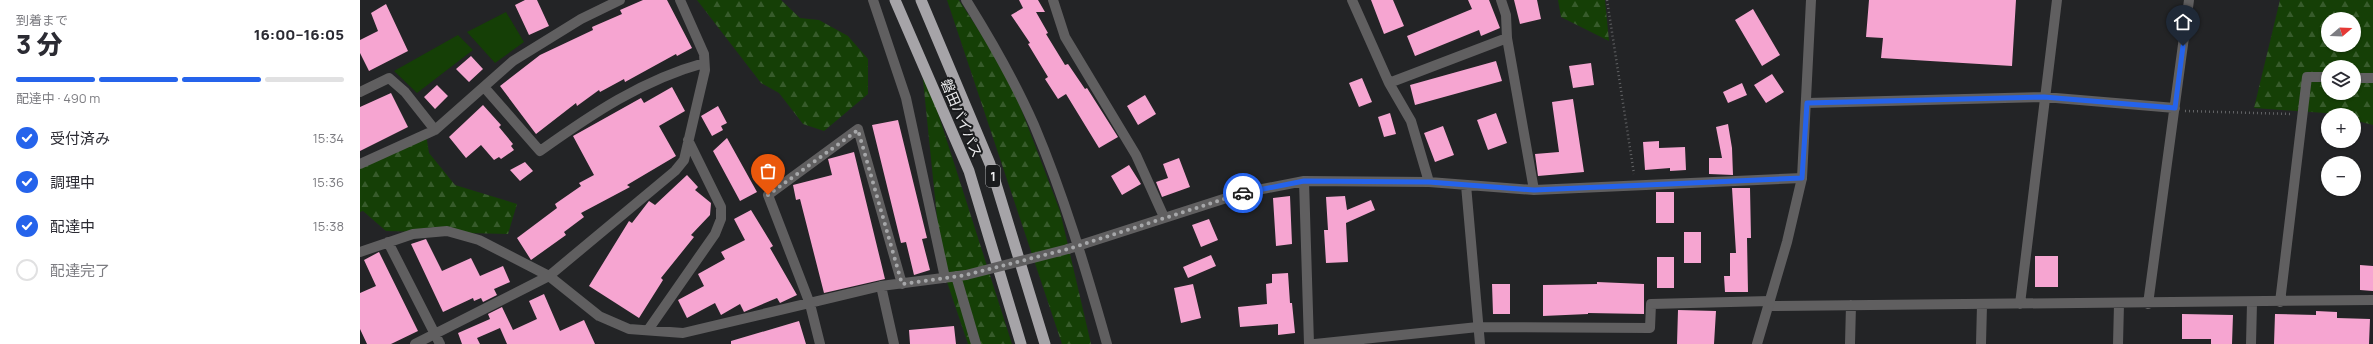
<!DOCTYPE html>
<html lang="ja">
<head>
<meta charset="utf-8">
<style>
	body { margin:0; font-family:Manrope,"Noto Sans JP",sans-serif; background:#f2f2f3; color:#2b2b33; height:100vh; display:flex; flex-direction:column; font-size:15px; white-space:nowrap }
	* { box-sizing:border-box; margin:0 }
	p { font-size:13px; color:#7c7c81 }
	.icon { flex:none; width:22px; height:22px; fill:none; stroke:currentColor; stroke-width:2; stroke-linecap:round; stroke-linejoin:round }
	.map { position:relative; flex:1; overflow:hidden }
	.sheet { display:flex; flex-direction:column; background:#fff; width:360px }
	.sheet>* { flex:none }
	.needle { width:26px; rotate:71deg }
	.buttons { position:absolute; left:1961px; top:12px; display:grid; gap:8px }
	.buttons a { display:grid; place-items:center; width:40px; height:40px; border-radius:50%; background:#fff; box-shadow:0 1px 3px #0004; font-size:20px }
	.pin { position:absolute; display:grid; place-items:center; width:34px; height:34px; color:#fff; margin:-41px -17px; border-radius:50% 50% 50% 0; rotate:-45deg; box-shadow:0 0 4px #0007 }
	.pin .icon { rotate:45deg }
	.courier { position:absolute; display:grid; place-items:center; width:40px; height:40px; margin:-20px; border:3px solid #2563eb; border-radius:50%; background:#fff; color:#222; box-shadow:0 1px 5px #0007 }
	.head em { font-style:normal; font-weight:800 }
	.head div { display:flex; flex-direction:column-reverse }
	.head { display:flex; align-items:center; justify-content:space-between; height:68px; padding:0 16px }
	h1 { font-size:26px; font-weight:800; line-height:30px }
	.bar { display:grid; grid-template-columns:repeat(4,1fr); gap:6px 4px; align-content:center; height:48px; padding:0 16px }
	.bar i { height:5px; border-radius:3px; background:#e1e1e2 }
	.bar .on { background:#2563eb }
	.bar p { grid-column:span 4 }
	ol { padding:0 16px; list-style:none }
	li { display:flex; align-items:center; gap:12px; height:44px }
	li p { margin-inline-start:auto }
	li .icon { padding:4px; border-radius:50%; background:#2563eb; color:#fff; stroke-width:4 }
	li:last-child { color:#7c7c81 }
	li i { width:22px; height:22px; border:2px solid #e1e1e2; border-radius:50% }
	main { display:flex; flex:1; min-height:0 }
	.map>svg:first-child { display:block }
</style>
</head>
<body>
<main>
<section class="sheet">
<div class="head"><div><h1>3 分</h1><p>到着まで</p></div><em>16:00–16:05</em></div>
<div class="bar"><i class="on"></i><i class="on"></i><i class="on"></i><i></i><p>配達中 · 490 m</p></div>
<ol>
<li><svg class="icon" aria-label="check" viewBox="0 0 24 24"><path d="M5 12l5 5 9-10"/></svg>受付済み<p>15:34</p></li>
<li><svg class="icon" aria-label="check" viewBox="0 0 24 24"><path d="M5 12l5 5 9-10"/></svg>調理中<p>15:36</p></li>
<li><svg class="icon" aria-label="check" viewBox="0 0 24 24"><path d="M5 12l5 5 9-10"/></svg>配達中<p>15:38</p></li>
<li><i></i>配達完了</li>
</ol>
</section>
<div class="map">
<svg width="2013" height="344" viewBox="0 0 2013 344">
	<defs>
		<pattern id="forest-firs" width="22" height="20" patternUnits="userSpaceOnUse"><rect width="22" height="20" fill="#153f06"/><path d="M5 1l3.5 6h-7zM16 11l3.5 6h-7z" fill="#375b2b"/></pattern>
	</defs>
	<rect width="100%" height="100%" fill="#232426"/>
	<path fill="#153f06" d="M 146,12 L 164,42 L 135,63 L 107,32 Z
		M 98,35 L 113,50 L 57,93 L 34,71 Z"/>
	<path fill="url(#forest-firs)" fill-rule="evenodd" d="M 337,0 L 421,0 L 440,18 L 459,20 L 488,36 L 508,59 L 508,94 L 464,131 L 443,124 L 419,93 L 401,83 Z
		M 587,0 L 599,0 L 649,77 L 700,211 L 731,344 L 702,344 Z
		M 1198,0 L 1245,0 L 1249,41 L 1201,17 Z
		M 1920,0 L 2013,0 L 2013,125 L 1994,120 L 1994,115 L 1894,108 ZM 1968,19 L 1994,19 L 1994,45 L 1968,45 ZM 1968,67 L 1994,67 L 1994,93 L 1968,93 Z
		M 561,60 L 652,344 L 608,344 L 582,267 Z
		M 66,134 L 69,153 L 95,185 L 157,204 L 148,234 L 26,231 L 3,211 L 0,212 L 0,164 Z"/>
	<path fill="#f6a5d1" d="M 165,0 L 177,0 L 189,26 L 169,35 L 155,5 Z
		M 283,0 L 307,0 L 332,48 L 317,56 L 316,54 L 265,82 L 264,79 L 240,92 L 239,90 L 217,106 L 216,103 L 176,134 L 140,86 L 180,55 L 233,30 L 232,27 L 262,14 L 260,10 Z
		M 659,0 L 678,0 L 685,12 L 676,12 L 688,33 L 686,34 L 705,65 L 708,64 L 725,89 L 727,88 L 758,137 L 739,148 L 706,94 L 698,99 L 685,79 L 688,77 L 668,44 L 670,43 L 651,15 L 663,8 Z
		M 1011,0 L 1033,0 L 1044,26 L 1024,34 Z
		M 1108,0 L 1129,0 L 1140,28 L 1121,36 L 1119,30 L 1055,56 L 1047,36 L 1112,9 Z
		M 1154,0 L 1177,0 L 1181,19 L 1160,24 Z
		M 1509,0 L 1656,0 L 1652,66 L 1521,58 L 1523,38 L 1506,37 Z
		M 26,4 L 48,51 L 9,71 L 0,53 L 0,40 L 18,31 L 11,13 Z
		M 1393,9 L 1420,55 L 1402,66 L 1375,20 Z
		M 111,56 L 123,69 L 109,82 L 96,69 Z
		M 1136,61 L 1142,81 L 1055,105 L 1050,85 Z
		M 1231,63 L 1234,85 L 1213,88 L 1209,66 Z
		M 1412,74 L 1424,92 L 1406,103 L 1394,85 Z
		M 1002,78 L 1012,102 L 999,107 L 989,83 Z
		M 1382,83 L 1387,95 L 1368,103 L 1363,92 Z
		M 77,85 L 88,96 L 75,109 L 64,97 Z
		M 312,87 L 325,111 L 299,126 L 316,156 L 267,185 L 270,187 L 221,213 L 224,217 L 204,232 L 206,235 L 171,260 L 157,238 L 197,208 L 195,204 L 221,186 L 219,183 L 234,175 L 213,136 L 281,98 L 284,103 Z
		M 31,93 L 48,127 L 0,151 L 0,107 Z
		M 785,95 L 796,114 L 778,125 L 767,106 Z
		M 1213,99 L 1224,172 L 1178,176 L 1175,154 L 1199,152 L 1192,102 Z
		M 123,105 L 141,125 L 139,127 L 153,144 L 151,146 L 154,150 L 141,159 L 139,157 L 134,160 L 121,145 L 106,158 L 89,137 Z
		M 358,106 L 367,123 L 361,126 L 363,130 L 352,136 L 341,116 Z
		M 1030,113 L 1036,134 L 1024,137 L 1018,117 Z
		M 1136,113 L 1147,143 L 1128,150 L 1117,120 Z
		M 538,120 L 567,238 L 562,239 L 570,270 L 554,275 L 546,242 L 541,243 L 512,125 Z
		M 1368,124 L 1372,148 L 1373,175 L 1349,174 L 1349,158 L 1362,158 L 1356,127 Z
		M 1083,126 L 1094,155 L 1075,162 L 1064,133 Z
		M 367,138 L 397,192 L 380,201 L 353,151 Z
		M 1299,141 L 1299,148 L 1325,147 L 1326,170 L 1310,171 L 1310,168 L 1285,170 L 1283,142 Z
		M 494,152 L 525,279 L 464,293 L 440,199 L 436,200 L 433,185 L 472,175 L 468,159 Z
		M 819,158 L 830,187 L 802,197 L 796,182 L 808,178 L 803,164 Z
		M 165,162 L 173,171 L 160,181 L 150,170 Z
		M 769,165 L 781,184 L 762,195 L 751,176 Z
		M 327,175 L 338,187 L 335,190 L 351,203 L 350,215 L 331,235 L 334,237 L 301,278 L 303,280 L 279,318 L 229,286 L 269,221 L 272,223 L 289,201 L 295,205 Z
		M 1372,188 L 1390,188 L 1391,238 L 1387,238 L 1388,292 L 1365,292 L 1364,276 L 1370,276 L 1370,253 L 1376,253 Z
		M 1296,192 L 1314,192 L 1314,223 L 1296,223 Z
		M 930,196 L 932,244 L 916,246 L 913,198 Z
		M 985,196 L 987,210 L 1011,200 L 1015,210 L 986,223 L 988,262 L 966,263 L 964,230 L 968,230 L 966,197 Z
		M 391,210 L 413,246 L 410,248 L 437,295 L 420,303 L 417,298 L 384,312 L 380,304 L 361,315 L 355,303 L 327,318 L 318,300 L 344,286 L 338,274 L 365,259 L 361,252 L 385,240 L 374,219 Z
		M 849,219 L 858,240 L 841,247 L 832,225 Z
		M 1324,232 L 1341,232 L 1341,263 L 1324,263 Z
		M 66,239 L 82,271 L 111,258 L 120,276 L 143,266 L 150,282 L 134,289 L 137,295 L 123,302 L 121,298 L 114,301 L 113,298 L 83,312 L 51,244 Z
		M 19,252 L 58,331 L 31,344 L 7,344 L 0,329 L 0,293 L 16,286 L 4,260 Z
		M 851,255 L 856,266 L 828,278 L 823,267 Z
		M 1675,256 L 1698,256 L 1698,287 L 1675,287 Z
		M 1297,257 L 1314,257 L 1314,288 L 1297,288 Z
		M 2000,265 L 2013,266 L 2013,291 L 2000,290 Z
		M 928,273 L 930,303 L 932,303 L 935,333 L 918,335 L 918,324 L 880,327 L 878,307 L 907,304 L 906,284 L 912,283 L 912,274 Z
		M 1237,282 L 1284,284 L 1284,314 L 1228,313 L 1228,314 L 1183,316 L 1183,285 L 1237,284 Z
		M 833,284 L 841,318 L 821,323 L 814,288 Z
		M 1132,284 L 1150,284 L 1150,314 L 1133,314 Z
		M 184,294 L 200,331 L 224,320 L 235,344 L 147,344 L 140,328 L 117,338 L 120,344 L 102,344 L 98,333 L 130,319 L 128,314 L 142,307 L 153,330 L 177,319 L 169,301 Z
		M 1318,310 L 1356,311 L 1354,344 L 1317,344 Z
		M 1956,311 L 1977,312 L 1977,318 L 2010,319 L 2009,344 L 1914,344 L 1915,314 L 1956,315 Z
		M 1822,314 L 1873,315 L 1872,344 L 1851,344 L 1851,339 L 1822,339 Z
		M 439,321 L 446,344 L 371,344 L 371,341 Z
		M 594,326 L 596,344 L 550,344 L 549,330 Z"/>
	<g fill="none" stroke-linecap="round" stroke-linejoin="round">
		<path stroke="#626365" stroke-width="2.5" stroke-dasharray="1 3" stroke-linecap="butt" d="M 1247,0 L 1274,174
			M 1825,111 L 1932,114"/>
		<path stroke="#605f60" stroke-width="10" d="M 513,0 L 546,98 L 585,278
			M 606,0 C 631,40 655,82 674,125 C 704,196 726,270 747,344
			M 693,0 L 705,37 L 776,155 L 804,217
			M 992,0 L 1029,83 L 1051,121 L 1069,182
			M 1994,78 L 2013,78
			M 1029,83 L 1147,38
			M 124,87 L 180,151 C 232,114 282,80 344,63
			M 0,92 L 29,78 L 45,92 L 75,130
			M 1447,103 L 1684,97 L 1815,108
			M 0,164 L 75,130 L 153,61 L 221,19 L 260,0
			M 944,181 L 949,344
			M 1106,185 L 1120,344
			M 1174,190 L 1442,178
			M 28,242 L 80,344
			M 708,249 L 882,193 L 944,181 L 1069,182 L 1174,190 L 1147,38 L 1146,15 L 1141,0
			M 0,252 L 53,234 L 87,231 L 119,240 L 189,276 L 239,316 L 269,329 L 323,333 L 521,286 L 606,275
			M 596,276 L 616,344
			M 521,286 L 534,344
			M 1920,302 L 1947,77 L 1968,77
			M 1660,304 L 1697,0
			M 1788,304 L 1829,0
			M 1409,306 L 2013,300
			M 288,330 L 355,234 L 361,219 L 361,207 L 328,140
			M 55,344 L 189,276 L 315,171 L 324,160 L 345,70 L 344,54 L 320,0
			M 460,344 L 450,304 L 408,195 L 498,129 L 542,284
			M 955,344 L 1118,327 L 1290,328 L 1291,304 L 1410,301
			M 1490,344 L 1491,305
			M 1621,344 L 1622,305
			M 1758,344 L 1759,304
			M 1891,344 L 1892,303"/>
		<path stroke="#605f60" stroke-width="10" d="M 1397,344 L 1427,242 L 1442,178 L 1451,0"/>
		<path stroke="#a6a4a8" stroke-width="11" d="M 535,0 L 609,171 L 661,344
			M 561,0 L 630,164 L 685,344"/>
		<path stroke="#605f60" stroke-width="10" d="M 606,275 L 708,249"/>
	</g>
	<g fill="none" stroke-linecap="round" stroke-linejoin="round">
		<path stroke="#a6a7a9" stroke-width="4" stroke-dasharray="0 7.2" d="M 408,195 L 498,130 L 542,284 L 606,275 L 708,249 L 883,193"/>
		<path stroke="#2563eb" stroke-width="5" d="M 883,193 L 944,181 L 1069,182 L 1174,190 L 1442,178 L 1447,103 L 1684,97 L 1815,108 L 1823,46"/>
	</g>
	<g text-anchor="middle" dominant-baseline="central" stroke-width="4" stroke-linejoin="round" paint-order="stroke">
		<rect fill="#1a1b1d" stroke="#aeaeb0" stroke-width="1" x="626" y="165" width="14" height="22" rx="3"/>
		<g font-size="13" font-weight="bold" fill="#ededef">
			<text x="633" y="176">1</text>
		</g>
		<g font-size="14" fill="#ededef" stroke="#1a1b1d">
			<text transform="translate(602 118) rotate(67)">磐田バイパス</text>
		</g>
	</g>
</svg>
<div class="buttons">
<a><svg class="needle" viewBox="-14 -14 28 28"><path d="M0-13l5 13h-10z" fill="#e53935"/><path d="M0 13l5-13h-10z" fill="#7c7c81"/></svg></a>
<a><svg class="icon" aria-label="layers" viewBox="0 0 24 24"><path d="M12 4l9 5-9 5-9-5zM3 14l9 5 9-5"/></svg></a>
<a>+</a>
<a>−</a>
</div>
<div class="pin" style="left:408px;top:195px;background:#ea580c"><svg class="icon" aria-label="bag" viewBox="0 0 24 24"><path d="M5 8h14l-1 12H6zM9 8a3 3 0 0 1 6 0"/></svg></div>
<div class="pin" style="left:1823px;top:46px;background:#1f2937"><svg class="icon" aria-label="home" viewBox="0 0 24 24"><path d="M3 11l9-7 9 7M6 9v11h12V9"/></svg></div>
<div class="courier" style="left:883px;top:193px"><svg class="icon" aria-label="car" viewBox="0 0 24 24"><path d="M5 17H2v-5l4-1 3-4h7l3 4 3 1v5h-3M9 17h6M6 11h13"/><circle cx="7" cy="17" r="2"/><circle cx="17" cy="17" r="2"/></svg></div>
</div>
</main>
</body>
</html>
